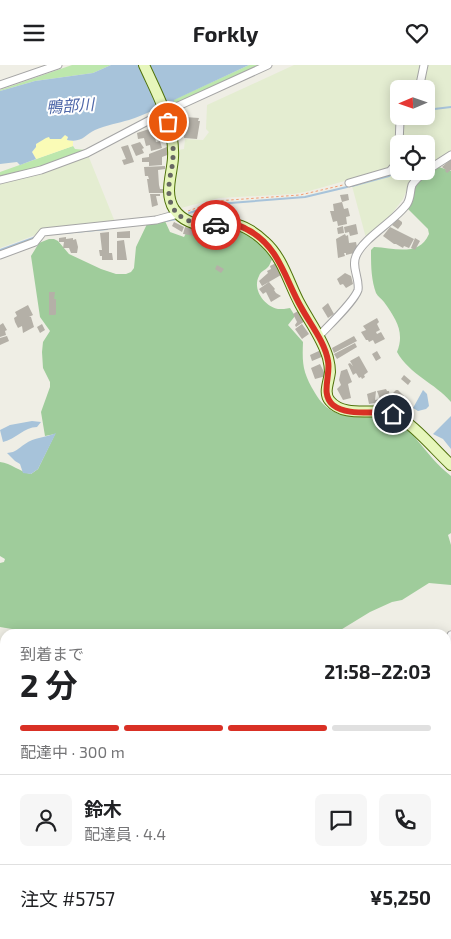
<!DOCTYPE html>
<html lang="ja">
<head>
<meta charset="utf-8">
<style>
	body { margin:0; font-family:"Exo 2","Noto Sans JP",sans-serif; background:#f6f6f6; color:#202124; height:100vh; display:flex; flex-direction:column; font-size:19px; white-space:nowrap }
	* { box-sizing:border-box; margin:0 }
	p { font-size:16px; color:#757577 }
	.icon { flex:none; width:28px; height:28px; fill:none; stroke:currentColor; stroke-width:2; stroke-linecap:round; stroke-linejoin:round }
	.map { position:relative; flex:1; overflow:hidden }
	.side { position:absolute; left:0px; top:564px; width:451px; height:311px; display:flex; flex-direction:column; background:#fff; border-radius:15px 15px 0 0; box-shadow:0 2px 12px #0003 }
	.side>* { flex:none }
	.needle { width:32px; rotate:268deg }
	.fabs { position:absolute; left:390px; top:15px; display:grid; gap:10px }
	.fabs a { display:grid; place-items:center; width:45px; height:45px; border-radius:8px; background:#fff; box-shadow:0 2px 12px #0003; font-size:25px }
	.pin { position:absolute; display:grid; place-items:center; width:42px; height:42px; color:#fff; margin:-21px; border:2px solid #fff; border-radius:50%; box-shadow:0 1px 5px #0007 }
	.courier { position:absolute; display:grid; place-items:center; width:50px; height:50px; margin:-25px; border:4px solid #d93025; border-radius:50%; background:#fff; color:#222; box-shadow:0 1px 6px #0007 }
	.head em { font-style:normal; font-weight:700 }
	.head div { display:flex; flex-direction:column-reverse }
	.head { display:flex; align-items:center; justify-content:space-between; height:85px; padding:0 20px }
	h1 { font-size:32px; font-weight:700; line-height:38px }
	.bar { display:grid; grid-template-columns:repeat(4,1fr); gap:8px 5px; align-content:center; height:60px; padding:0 20px }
	.bar i { height:6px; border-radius:4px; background:#e0e0e0 }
	.bar .selected { background:#d93025 }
	.bar p { grid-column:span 4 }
	.line { display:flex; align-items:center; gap:12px; padding:0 20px; border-top:1px solid #e0e0e0 }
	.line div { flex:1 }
	.round { display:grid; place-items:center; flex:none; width:52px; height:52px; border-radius:8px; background:#f6f6f6 }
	header { display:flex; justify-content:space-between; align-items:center; height:65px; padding:0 20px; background:#fff; font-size:22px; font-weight:700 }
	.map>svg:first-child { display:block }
</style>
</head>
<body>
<header><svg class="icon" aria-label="menu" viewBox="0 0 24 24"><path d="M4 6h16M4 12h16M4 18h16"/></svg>Forkly<svg class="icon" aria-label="heart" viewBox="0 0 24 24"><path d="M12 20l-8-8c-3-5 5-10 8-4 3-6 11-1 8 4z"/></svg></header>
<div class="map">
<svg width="451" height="874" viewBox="0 0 451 874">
	<rect width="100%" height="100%" fill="#efeee5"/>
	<path fill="#e4edd1" d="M 294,0 L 422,0 L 416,24 L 399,24 L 399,51 L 397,56 L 395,91 L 391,100 L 384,105 L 309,126 L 294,129 L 219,133 L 181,143 L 174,130 L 174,111 L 178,94 L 178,85 L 184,84 L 185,74 L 203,75 L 209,67 L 206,64 L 207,40 Z
		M 426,0 L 451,0 L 451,88 L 426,102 L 426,79 L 402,79 L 403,58 L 405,51 L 426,51 L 426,24 L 421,24 Z
		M 88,90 L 115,157 L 38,169 L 0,183 L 0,118 Z
		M 399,100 L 399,106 L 421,106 L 409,120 L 403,134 L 387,155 L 366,173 L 352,121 L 389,111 Z
		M 0,601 L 5,605 L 5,647 L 0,649 Z"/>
	<path fill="#bde7ad" d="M 72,0 L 111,0 L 93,8 L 35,16 L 0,26 L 0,25 Z
		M 249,0 L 263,0 L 169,43 L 168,38 L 173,35 Z
		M 73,81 L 75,84 L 86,85 L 39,102 L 0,111 L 0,107 Z"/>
	<path fill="#9fcc9b" d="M 439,102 L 451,106 L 451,337 C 435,318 410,310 397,287 C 405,267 396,254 384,237 C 381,233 378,232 376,228 C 371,214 371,200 371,185 L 374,182 C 395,183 419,192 429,169 L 428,164 L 408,144 L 416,116 L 434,103 Z
		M 165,156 L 170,167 L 184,172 L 189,162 L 231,161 L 255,169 L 273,193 C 271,195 270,201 267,203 C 264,206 261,206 259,211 C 252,224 264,241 278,244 C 282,244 286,244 290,243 L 295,251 L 288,260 L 303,277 C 302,300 303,308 315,328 C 338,368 375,340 404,361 C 409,364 413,370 417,375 C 428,388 438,401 451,411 L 451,468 L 448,470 L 451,480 L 451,520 L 429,518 L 402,535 L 392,537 L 370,547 L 334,569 L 34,569 L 30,567 L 0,562 L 0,498 L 4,497 L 5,494 L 0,491 L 0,397 C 11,398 20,407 31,409 L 38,404 L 55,369 L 45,371 L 41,347 L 50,322 L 50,317 L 43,303 L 42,287 L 43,277 L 50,266 L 40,252 L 31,191 L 39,178 L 49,174 L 54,174 L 58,176 L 69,189 L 101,204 L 116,209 L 126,209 L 131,207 L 134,203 L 136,182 L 147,159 Z
		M 5,691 L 5,870 L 181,870 L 179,874 L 0,874 L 0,697 Z
		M 446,712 L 451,719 L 451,874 L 204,874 L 206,870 L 446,870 Z"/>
	<path fill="#fafbb6" d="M 65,70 L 68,72 L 67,75 L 73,76 L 73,81 L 36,94 L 32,87 L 36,82 L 36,79 L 46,72 Z"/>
	<path fill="#a7c3da" d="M 111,0 L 249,0 L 174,35 L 174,37 C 158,42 145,50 129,55 C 118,58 107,60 95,65 C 84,70 83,78 67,75 L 68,72 L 65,70 L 61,74 L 50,74 L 49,72 L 46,73 L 36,79 L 36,82 L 32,87 L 36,94 L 20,100 L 17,97 L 0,99 L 0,26 L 35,16 L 93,8 Z
		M 423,325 L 427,329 L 429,341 L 426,344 L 418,346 L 413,343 Z
		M 451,351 L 451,384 L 443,374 L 433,369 Z
		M 32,356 L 41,357 L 37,362 C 24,362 16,374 3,377 L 0,365 L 10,360 Z
		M 56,368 L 38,404 L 31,409 L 23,408 L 20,399 L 15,396 L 7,388 C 17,387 17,384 25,379 C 34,372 46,373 56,368 Z"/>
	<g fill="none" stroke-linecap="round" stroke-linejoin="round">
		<path stroke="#a7c3da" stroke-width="2" d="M 426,45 L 451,42
			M 352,121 L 389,111 L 393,108
			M 189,148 L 217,139 L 305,132 L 347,122
			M 166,156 L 176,154
			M 52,169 L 107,164
			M 0,185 L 36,172"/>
	</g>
	<path fill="#b4b0a7" d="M 185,52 L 199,53 L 198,56 L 200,56 L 197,74 L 184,73 Z
		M 157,58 L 159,63 L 154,66 L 156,77 L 160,76 L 162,83 L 151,86 L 150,80 L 146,81 L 144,73 L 138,74 L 137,68 L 152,63 L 151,61 Z
		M 140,77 L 144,83 L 142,84 L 144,88 L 136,91 L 131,80 Z
		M 128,80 L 134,97 L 124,100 L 122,95 L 126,94 L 121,82 Z
		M 167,82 L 170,89 L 162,92 L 162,100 L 149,101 L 149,97 L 142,97 L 142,93 L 149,92 L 149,89 Z
		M 451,94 L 451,105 L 447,108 L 445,106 L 446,105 L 442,102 Z
		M 165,101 L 165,104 L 158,105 L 159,120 L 160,124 L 163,124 L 164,128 L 149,128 L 147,114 L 149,114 L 148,111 L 145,111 L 144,102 Z
		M 150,129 L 160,129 L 160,131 L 156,131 L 158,140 L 152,142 Z
		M 348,129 L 349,135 L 342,137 L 340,130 Z
		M 342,137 L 344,144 L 348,143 L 350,151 L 346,152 L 347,159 L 338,161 L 337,156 L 333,157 L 330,146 L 334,146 L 333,139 Z
		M 398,154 L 402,157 L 402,159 L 398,164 L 392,160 Z
		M 174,157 L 184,162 L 182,167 L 172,161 Z
		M 356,159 L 358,169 L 350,171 L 349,167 L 345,168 L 344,162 Z
		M 343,161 L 344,168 L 338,169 L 337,163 Z
		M 185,162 L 197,165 L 196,171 L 183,169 Z
		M 390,162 L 414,174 L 409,183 L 404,181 L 403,183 L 396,179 L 394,179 L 383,171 Z
		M 130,166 L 130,173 L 117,173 L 117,167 Z
		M 109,167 L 109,188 L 112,188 L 113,195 L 102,195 L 102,191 L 100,191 L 99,185 L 102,185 L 100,168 Z
		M 345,169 L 346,171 L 348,170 L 349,178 L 356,177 L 358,187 L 346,190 L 346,188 L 344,188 L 345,191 L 338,193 L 336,174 Z
		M 66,172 L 66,174 L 73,173 L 73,175 L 76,174 L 78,182 L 77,188 L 71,188 L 69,183 L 63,183 L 64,177 L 59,177 L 59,173 Z
		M 415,173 L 420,176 L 415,185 L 411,183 Z
		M 124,175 L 127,195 L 117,195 L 117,176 Z
		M 276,198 L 281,210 L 262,221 L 259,216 L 268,208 L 267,206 L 271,204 L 270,201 Z
		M 217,200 L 224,204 L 221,208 L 215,204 Z
		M 345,208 L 351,211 L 353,219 L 346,223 L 343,219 L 340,220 L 337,214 Z
		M 269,217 L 275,224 L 274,225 L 276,228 L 281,231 L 271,237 L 266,227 L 263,229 L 259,224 Z
		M 49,227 L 55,227 L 54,234 L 56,234 L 56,249 L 55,250 L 49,250 Z
		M 328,238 L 334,249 L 328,253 L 322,243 Z
		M 28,240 L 33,250 L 29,252 L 31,252 L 34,262 L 23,268 L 22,261 L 18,263 L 15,257 L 14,253 L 17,251 L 15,247 Z
		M 298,246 L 305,256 L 296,262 L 295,260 L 297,257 L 293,249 Z
		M 377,253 L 379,257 L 377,259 L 380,265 L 376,267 L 377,269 L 381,267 L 385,274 L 375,279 L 373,275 L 369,277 L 368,275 L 366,275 L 361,267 L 366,265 L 363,261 Z
		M 3,258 L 7,265 L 5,266 L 6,270 L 0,272 L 0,260 Z
		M 42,259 L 45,265 L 40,268 L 37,262 Z
		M 302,259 L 309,269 L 302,274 L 295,264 Z
		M 7,271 L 9,276 L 0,280 L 0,273 Z
		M 354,271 L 357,276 L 334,288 L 332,283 Z
		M 355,278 L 357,282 L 337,294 L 334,289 Z
		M 321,285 L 324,291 L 312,296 L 310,290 Z
		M 377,286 L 381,293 L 376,296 L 372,289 Z
		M 359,291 L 368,307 L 364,310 L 365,312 L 362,314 L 361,312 L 359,313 L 356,308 L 353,310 L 348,299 L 350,298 L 353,301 L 350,296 Z
		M 320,299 L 326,311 L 315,314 L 311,303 Z
		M 347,304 L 352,317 L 348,319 L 351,333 L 343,335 L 337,324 L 341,320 L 339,315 L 341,306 Z
		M 404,310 L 411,316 L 408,320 L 401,314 Z
		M 386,324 L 387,326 L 389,326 L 390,335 L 369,339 L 367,329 L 376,326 L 375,335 L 380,334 L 377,326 Z
		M 396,325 L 398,325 L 404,331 L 400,335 L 398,333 L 397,334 L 393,331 L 395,329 L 393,328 Z"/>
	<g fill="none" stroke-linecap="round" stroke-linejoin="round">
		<g stroke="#a5a5a5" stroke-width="9">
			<path id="street" d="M 0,20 L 58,0
				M 419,24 L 424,0
				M 399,79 L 400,56 L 403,51
				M 426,106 L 451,90
				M 0,115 L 41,105 L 87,88 L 165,47 L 268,0
				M 349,118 L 390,106 L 397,98 L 399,83
				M 0,190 L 35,177 L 43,167 L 156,155 L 178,149
				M 318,272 C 327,262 354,237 358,225 C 360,214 351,202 356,191 C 363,173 395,156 407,139 C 411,133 410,126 412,120 C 415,115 421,110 426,106
				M 446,580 L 451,570
				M 0,675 L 5,675
				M 446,817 L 451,817
				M 187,874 L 189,870"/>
		</g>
		<g stroke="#4f710a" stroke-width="12">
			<path id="secondary" d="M 144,0 C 157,29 175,60 173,93 C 172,110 164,128 174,144 C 185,160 204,162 222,160 C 225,159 229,158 233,159 C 244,160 257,169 265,177 C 283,193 289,219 300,239 C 309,256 323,274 328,293 C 329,297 330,303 330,307 C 329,317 323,328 330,336 C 344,353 373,343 391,348 C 409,354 436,386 451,400"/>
		</g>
		<path stroke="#f39c72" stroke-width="1" stroke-dasharray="2.5 2.5" stroke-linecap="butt" d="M 188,146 L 216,136 L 300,130 L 343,120
			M 0,597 L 5,601"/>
		<use href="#street" stroke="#fff" stroke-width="7"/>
		<use href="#secondary" stroke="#e6f6bb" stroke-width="10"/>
	</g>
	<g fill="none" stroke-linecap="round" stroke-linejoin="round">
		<path stroke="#676764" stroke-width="5" stroke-dasharray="0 9" d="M 168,57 C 171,69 174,80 173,92 C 173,102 169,112 169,122 C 167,152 190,160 216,160"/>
		<path stroke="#d93025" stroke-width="6" d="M 216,160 C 221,160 226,159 231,159 C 237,159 243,162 248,165 C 279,181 285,214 301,242 C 310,259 325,277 328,296 C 331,310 320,329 333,340 C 348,352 375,345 393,349"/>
	</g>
	<g text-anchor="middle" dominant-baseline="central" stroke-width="4" stroke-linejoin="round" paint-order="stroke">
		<g font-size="16" font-style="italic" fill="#4f68a9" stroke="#fff">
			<text transform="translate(70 40) rotate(-4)">鴨部川</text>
		</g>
	</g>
</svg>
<div class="fabs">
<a><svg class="needle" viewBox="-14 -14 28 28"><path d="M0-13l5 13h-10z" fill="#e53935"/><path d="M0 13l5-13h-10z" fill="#757577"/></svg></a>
<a><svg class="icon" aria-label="locate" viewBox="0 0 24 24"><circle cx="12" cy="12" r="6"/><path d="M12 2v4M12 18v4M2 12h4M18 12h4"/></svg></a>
</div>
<div class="pin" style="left:168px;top:57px;background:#ea580c"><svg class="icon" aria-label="bag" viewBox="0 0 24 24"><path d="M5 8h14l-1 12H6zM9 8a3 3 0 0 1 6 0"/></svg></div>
<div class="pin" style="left:393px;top:349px;background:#1f2937"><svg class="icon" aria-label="home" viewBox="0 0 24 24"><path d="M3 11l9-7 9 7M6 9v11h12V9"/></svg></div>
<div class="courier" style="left:216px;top:160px"><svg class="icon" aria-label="car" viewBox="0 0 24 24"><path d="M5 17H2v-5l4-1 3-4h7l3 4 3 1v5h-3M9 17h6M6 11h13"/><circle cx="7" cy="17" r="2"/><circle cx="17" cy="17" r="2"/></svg></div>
<section class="side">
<div class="head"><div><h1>2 分</h1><p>到着まで</p></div><em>21:58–22:03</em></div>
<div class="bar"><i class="selected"></i><i class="selected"></i><i class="selected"></i><i></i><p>配達中 · 300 m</p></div>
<div class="line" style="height:90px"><a class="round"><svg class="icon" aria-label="person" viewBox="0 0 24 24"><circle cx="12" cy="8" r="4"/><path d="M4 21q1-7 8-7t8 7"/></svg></a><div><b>鈴木</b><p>配達員 · 4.4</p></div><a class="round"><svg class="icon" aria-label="chat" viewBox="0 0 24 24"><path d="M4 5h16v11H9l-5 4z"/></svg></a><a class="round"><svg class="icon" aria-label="phone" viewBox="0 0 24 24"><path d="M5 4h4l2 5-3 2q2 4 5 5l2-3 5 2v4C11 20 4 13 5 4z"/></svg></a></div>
<div class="line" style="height:65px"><div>注文 #5757</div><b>¥5,250</b></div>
</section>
</div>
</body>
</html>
